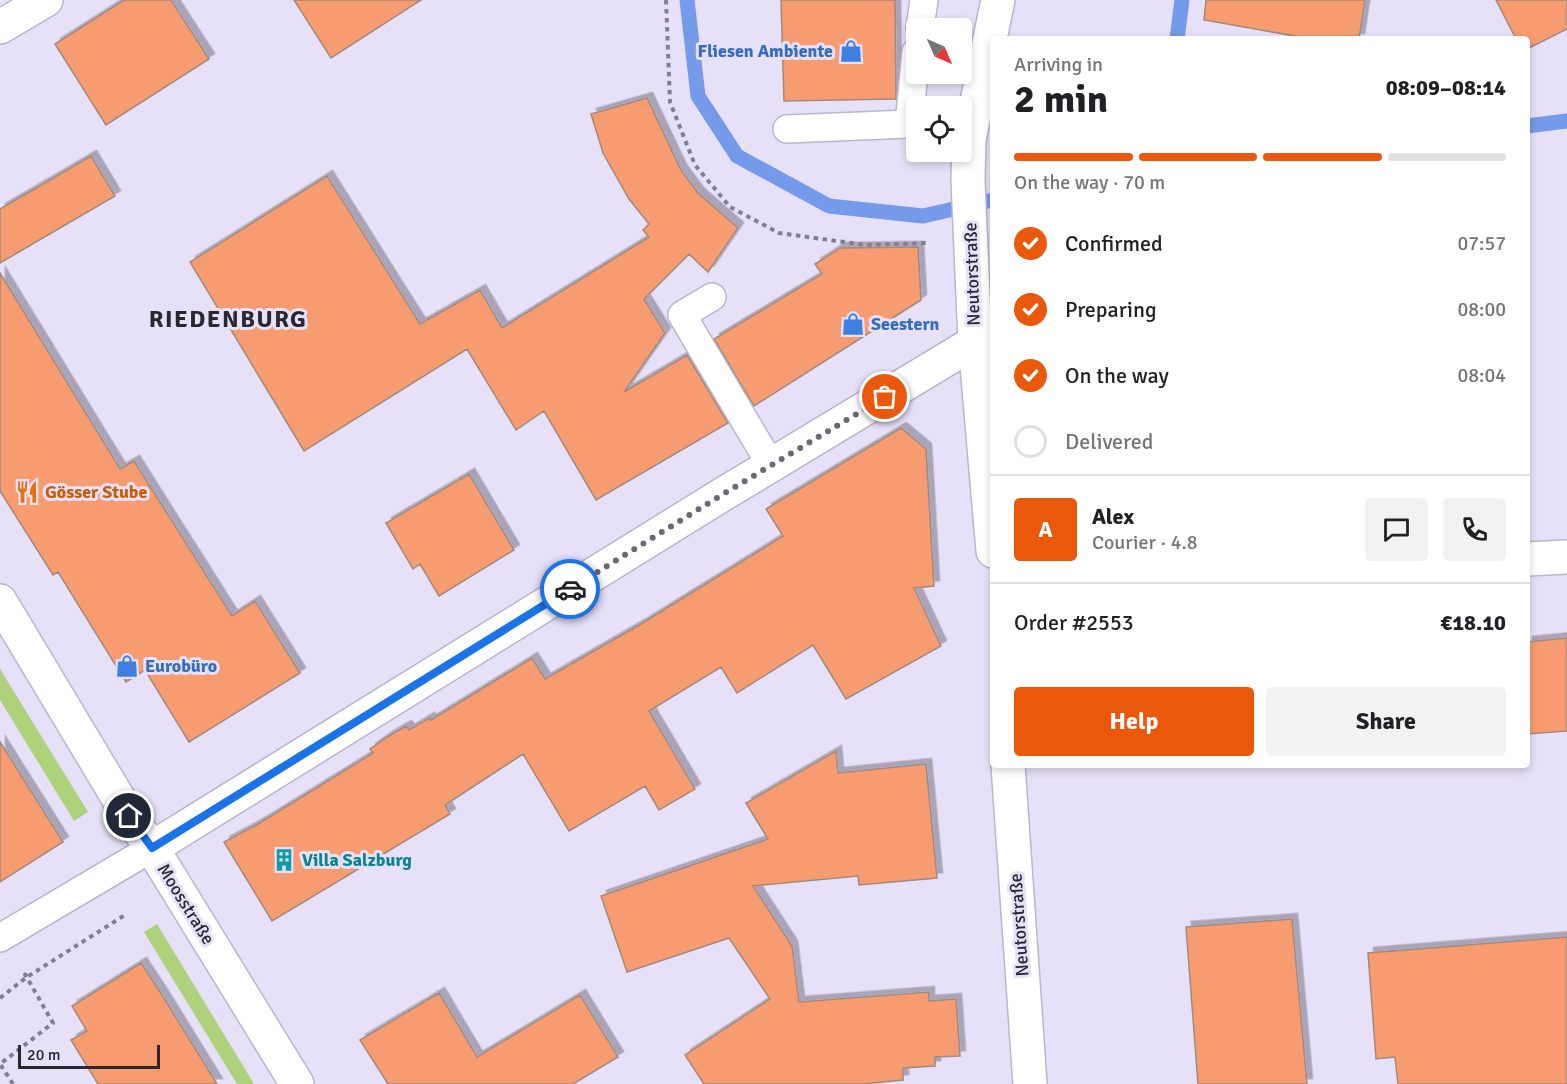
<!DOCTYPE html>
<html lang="en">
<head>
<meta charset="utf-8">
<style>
	body { margin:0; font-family:Signika,sans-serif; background:#f2f2f2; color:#202124; height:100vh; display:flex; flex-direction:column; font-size:22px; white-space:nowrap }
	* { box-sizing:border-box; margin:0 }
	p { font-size:20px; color:#757577 }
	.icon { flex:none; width:33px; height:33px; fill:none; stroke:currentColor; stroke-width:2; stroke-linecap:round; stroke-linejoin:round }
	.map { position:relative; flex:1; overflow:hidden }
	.drawer { position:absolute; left:990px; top:36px; width:540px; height:732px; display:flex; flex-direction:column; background:#fff; border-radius:6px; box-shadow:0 3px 9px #0003 }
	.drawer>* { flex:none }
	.needle { width:39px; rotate:135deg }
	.fabs { position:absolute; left:906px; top:18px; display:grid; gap:12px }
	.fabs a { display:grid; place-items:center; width:66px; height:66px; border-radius:6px; background:#fff; box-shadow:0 3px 9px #0003; font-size:30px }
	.scale { position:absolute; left:18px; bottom:15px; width:142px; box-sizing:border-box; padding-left:6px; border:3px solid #2a2731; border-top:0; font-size:16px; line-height:21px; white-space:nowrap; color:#2a2731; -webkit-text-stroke:4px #e7e0f9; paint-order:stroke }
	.pin { position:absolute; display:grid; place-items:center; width:51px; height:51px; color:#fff; margin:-26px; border:3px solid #fff; border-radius:50%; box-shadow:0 2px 6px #0007 }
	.courier { position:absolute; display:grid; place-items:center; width:60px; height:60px; margin:-30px; border:4px solid #1a73e8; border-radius:50%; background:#fff; color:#222; box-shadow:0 2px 8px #0007 }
	.head em { font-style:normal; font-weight:700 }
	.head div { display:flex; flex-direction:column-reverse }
	.head { display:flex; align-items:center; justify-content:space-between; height:102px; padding:0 24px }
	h1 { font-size:39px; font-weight:700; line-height:45px }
	.bar { display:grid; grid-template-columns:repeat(4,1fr); gap:9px 6px; align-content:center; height:72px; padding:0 24px }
	.bar i { height:8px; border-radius:4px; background:#e0e0e0 }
	.bar .active { background:#ea580c }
	.bar p { grid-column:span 4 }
	.line { display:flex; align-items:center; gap:15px; padding:0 24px; border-top:2px solid #e0e0e0 }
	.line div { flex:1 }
	.round { display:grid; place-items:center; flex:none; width:63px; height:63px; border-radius:6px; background:#f2f2f2 }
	ol { padding:0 24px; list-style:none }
	li { display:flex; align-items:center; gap:18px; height:66px }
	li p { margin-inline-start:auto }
	li .icon { padding:6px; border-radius:50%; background:#ea580c; color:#fff; stroke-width:4 }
	li:last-child { color:#757577 }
	li i { width:33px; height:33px; border:3px solid #e0e0e0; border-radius:50% }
	.cta { display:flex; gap:12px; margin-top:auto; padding:12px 24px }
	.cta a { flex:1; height:69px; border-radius:6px; background:#ea580c; color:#fff; font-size:24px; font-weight:700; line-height:69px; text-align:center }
	.cta a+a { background:#f2f2f2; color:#202124 }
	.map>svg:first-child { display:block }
</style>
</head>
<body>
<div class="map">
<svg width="1567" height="1084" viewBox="0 0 1567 1084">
	<defs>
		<filter id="shadow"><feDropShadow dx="5.5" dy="-5.5" stdDeviation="0" flood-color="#0004"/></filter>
	</defs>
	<rect width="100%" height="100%" fill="#e7e0f9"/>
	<path fill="#aed27b" d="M 0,669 L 88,812 L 74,821 L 0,700 Z
		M 157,924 L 254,1084 L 237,1084 L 144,932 Z"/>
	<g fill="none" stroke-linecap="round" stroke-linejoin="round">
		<path stroke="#759ae9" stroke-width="15" d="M 687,0 L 698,96 L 737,156 L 829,206 L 923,216 L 993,200
			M 1177,39 L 1182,0
			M 1527,126 L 1567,121"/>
	</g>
	<path fill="#f69c6f" stroke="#a18a7e" stroke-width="1.5" filter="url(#shadow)" d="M 124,0 L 171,0 L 209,59 L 106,125 L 55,44 Z
		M 294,0 L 421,0 L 331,58 Z
		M 781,0 L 895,0 L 896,99 L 784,101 Z
		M 1206,0 L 1365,0 L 1359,39 L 1312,39 L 1204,20 Z
		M 1496,0 L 1567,0 L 1567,29 L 1527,49 L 1527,39 L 1516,39 Z
		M 647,98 L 681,170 L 698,193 L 738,228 L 708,272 L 689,254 L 644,299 L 665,333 L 624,392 L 687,355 L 728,423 L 596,500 L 544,411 L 516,430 L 467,349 L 304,451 L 190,262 L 327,176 L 420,324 L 480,290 L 502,328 L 649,237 L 643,230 L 649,224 L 629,199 L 603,153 L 591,114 Z
		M 91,156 L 115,196 L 0,263 L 0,209 Z
		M 918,247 L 921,300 L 754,406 L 714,339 L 822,274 L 815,264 L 840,248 Z
		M 0,273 L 120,469 L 134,461 L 232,616 L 255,601 L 300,673 L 189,742 L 145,670 L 126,682 L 58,572 L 53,575 L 0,491 Z
		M 901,428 L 926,449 L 934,586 L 914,588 L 941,646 L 846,699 L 813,645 L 737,693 L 721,667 L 649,711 L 695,789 L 659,810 L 645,786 L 569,831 L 523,754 L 445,805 L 450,814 L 272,921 L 224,842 L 258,824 L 373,753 L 370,749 L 387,737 L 406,726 L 409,730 L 429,718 L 431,720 L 532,658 L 545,679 L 641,624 L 783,536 L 766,509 Z
		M 469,474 L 514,550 L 439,596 L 420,564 L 413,569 L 386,523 Z
		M 1567,638 L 1567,731 L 1527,734 L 1527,642 Z
		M 0,742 L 63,842 L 0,882 Z
		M 836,751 L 838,773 L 926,764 L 937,878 L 859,885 L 858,876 L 753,886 L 792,946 L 799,1002 L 929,992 L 929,1001 L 956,999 L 960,1056 L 935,1057 L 935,1066 L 903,1068 L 903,1080 L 862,1084 L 704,1084 L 685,1055 L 770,999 L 729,938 L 627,972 L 601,896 L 768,839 L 746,803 Z
		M 1292,919 L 1307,1084 L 1198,1084 L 1186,927 Z
		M 1567,937 L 1567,1084 L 1398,1084 L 1395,1057 L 1376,1059 L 1368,953 Z
		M 141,963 L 162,995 L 217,1084 L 98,1084 L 71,1040 L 87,1031 L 72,1006 Z
		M 439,993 L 477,1057 L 580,995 L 618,1057 L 573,1084 L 388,1084 L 360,1040 Z"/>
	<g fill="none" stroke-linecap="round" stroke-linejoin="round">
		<g stroke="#bbb5cd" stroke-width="30">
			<path id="service" d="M 920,28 L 924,0
				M 916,52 L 909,124 L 916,124
				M 787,129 L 909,124
				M 712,297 L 682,315 L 771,465
				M 0,938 L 152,848"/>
		</g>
		<g stroke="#bbb5cd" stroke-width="36">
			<path id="minor" d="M 0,27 L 46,0
				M 1527,559 L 1567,557
				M 152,848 L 720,496 L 975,342"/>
		</g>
		<g stroke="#bbb5cd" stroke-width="36">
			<path id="tertiary" d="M 993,551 L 975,342 L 968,180 L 969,140 L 998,0
				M 0,601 L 129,816 L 152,848 L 297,1084
				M 1008,765 L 1030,1084"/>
		</g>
		<path stroke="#847f90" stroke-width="4" stroke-dasharray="4.5 4.5" stroke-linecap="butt" d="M 666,0 L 670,102 L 695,165 L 730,207 L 779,233 L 866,245 L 929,243
			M 0,998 L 27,977 L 125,915
			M 13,1084 L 0,1064 L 53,1023 L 22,969"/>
		<use href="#service" stroke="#fff" stroke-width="27"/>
		<use href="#minor" stroke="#fff" stroke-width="33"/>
		<use href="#tertiary" stroke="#fff" stroke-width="33"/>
	</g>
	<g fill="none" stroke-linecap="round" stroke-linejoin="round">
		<path stroke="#6c6877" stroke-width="6" stroke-dasharray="0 10.8" d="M 570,589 L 720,496 L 885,397"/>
		<path stroke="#1a73e8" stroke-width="8" d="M 129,816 L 152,848 L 570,589"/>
	</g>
	<defs>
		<g id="shop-bare" transform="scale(1.8)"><path d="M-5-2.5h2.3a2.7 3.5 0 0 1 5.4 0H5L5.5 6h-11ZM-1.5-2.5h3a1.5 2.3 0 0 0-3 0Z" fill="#3f7fe0" stroke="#e7e0f9" stroke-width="2.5" paint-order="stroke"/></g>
		<g id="restaurant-bare" transform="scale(1.8)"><path d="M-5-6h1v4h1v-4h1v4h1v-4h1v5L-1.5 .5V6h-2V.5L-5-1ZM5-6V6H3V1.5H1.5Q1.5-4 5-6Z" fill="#e8710a" stroke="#e7e0f9" stroke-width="2.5" paint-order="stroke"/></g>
		<g id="building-bare" transform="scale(1.8)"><path d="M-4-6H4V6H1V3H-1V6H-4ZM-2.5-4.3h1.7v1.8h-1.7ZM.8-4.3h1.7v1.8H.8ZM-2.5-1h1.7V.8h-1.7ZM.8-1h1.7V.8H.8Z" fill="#0f9aa8" stroke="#e7e0f9" stroke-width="2.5" paint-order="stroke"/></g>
	</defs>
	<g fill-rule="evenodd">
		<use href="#shop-bare" x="851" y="51"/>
		<use href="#shop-bare" x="853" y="324"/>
		<use href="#restaurant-bare" x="27" y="492"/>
		<use href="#shop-bare" x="127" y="666"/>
		<use href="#building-bare" x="284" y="860"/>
	</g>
	<g text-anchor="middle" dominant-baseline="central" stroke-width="6" stroke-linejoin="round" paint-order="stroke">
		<g font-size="18" font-weight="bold" fill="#366cbe" stroke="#e7e0f9" text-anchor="start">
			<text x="833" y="51" text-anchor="end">Fliesen Ambiente</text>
			<text x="871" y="324">Seestern</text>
			<text x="145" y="666">Eurobüro</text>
		</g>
		<g font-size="18" fill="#2a2731" stroke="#e7e0f9">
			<text transform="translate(972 274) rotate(-92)">Neutorstraße</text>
			<text transform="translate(186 904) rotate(58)">Moosstraße</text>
			<text transform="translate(1019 925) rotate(-94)">Neutorstraße</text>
		</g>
		<g font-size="18" font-weight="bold" fill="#c56008" stroke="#e7e0f9" text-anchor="start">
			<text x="45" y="492">Gösser Stube</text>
		</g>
		<g font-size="18" font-weight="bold" fill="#0d838f" stroke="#e7e0f9" text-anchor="start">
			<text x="302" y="860">Villa Salzburg</text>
		</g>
		<g font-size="24" font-weight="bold" letter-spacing="1.5" fill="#2a2731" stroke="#e7e0f9">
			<text x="228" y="319">RIEDENBURG</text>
		</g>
	</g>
</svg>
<div class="fabs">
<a><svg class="needle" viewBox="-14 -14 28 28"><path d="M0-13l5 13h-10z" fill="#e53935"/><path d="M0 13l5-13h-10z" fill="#757577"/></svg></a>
<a><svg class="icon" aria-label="locate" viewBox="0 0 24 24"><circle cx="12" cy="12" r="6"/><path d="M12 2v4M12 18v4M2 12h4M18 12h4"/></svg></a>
</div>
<div class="scale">20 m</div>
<div class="pin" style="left:885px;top:397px;background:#ea580c"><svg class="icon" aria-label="bag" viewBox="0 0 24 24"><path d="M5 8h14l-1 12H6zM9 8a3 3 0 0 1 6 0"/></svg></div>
<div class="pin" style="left:129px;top:816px;background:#1f2937"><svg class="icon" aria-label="home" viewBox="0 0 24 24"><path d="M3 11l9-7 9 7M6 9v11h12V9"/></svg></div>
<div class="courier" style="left:570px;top:589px"><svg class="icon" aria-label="car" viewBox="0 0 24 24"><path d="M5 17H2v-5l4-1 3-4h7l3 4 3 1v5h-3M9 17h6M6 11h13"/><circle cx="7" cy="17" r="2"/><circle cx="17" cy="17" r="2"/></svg></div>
<section class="drawer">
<div class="head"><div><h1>2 min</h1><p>Arriving in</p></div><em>08:09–08:14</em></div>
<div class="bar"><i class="active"></i><i class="active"></i><i class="active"></i><i></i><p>On the way · 70 m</p></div>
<ol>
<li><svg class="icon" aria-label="check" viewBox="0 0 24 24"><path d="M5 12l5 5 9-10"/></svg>Confirmed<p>07:57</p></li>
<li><svg class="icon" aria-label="check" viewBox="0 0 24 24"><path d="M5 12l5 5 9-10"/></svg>Preparing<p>08:00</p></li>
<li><svg class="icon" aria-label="check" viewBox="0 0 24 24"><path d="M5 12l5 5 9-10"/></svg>On the way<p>08:04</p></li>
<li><i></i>Delivered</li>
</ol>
<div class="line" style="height:108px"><b class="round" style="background:#ea580c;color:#fff">A</b><div><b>Alex</b><p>Courier · 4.8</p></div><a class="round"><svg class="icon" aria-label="chat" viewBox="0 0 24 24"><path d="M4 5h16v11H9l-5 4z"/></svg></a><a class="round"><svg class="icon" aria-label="phone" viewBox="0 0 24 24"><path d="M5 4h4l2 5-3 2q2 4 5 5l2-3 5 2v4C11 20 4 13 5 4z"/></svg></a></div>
<div class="line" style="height:78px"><div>Order #2553</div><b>€18.10</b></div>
<div class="cta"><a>Help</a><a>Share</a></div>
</section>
</div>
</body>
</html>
